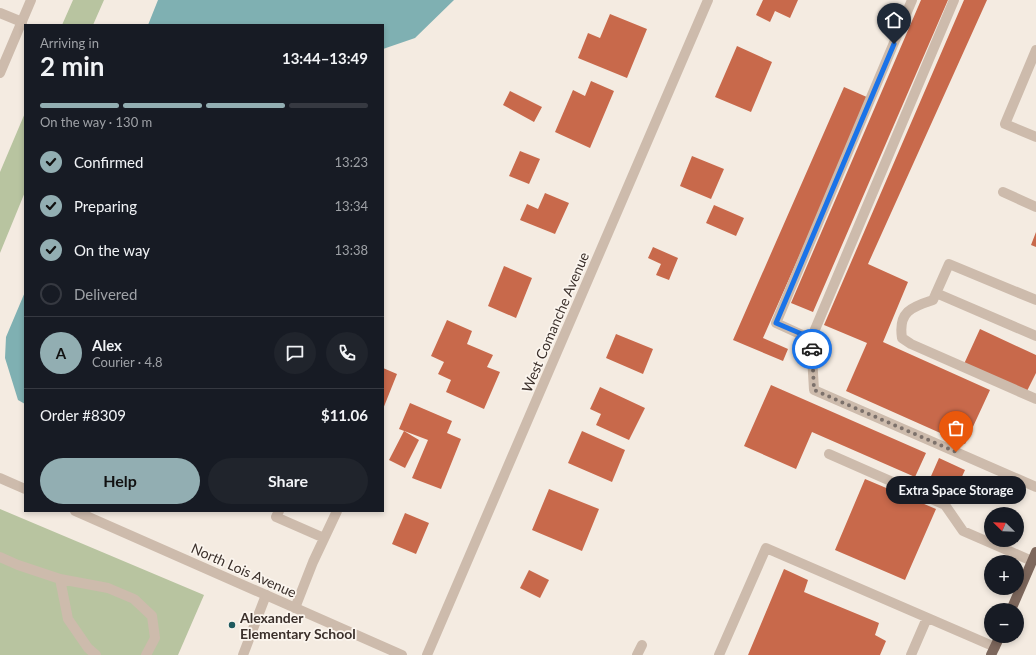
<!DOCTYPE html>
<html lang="en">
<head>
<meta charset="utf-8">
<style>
	body { margin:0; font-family:Lato,sans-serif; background:#20242c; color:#f1f3f6; height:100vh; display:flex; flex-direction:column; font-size:15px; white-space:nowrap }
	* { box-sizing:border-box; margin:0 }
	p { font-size:13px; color:#9ea1a6 }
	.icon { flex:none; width:22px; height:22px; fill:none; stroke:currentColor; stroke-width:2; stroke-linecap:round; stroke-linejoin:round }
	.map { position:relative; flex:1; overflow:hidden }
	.details { position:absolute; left:24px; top:24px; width:360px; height:488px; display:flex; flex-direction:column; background:#171b24; border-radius:0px; box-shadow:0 2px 6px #0003 }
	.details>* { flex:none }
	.needle { width:26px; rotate:293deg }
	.tools { position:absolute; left:984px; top:507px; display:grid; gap:8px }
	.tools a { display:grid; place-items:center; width:40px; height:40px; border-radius:50%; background:#171b24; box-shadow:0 2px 6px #0003; font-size:20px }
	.pin { position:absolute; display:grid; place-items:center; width:34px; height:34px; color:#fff; margin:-41px -17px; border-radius:50% 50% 50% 0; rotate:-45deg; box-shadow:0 0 4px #0007 }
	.pin .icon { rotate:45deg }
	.courier { position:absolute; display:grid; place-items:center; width:40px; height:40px; margin:-20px; border:3px solid #1a73e8; border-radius:50%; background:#fff; color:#222; box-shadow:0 1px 5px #0007 }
	.bubble { position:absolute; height:28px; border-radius:14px; background:#171b24; box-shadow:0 2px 6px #0003; font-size:13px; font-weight:700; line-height:28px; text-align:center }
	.summary em { font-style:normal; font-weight:700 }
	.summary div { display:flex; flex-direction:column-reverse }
	.summary { display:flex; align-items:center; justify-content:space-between; height:68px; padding:0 16px }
	h1 { font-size:26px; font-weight:700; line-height:30px }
	.bar { display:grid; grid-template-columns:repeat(4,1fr); gap:6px 4px; align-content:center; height:48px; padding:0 16px }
	.bar i { height:5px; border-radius:3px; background:#363941 }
	.bar .selected { background:#92aeb2 }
	.bar p { grid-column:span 4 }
	.line { display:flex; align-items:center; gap:10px; padding:0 16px; border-top:1px solid #363941 }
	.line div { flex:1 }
	.round { display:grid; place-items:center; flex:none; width:42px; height:42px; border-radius:21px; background:#20242c }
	ol { padding:0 16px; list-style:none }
	li { display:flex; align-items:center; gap:12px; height:44px }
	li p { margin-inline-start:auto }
	li .icon { padding:4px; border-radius:50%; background:#92aeb2; color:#111; stroke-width:4 }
	li:last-child { color:#9ea1a6 }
	li i { width:22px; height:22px; border:2px solid #363941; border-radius:50% }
	.action { display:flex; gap:8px; margin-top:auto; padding:8px 16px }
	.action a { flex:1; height:46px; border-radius:24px; background:#92aeb2; color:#111; font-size:16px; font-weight:700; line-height:46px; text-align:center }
	.action a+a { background:#20242c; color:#f1f3f6 }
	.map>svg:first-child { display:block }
</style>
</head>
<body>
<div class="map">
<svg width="1036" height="655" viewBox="0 0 1036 655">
	<rect width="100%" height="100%" fill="#f4ebe1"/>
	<path fill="#b8c4a0" d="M 73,0 L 104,0 L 93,25 L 62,25 Z
		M 25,113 L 25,192 L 0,253 L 0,172 Z
		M 0,509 L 204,595 L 178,655 L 0,655 Z"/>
	<path fill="#7fb0b2" d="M 158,0 L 454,0 L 415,38 L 383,49 L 383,25 L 148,25 Z
		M 25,292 L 25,404 L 18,400 L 5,358 L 6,337 Z"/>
	<path fill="#c8694b" d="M 763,0 L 798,0 L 790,18 L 775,11 L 770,22 L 756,15 Z
		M 921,0 L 948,0 L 813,312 L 791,303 Z
		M 964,0 L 987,0 L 868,264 L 908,282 L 883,342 L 990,390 L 965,444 L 846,391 L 867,343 L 824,325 Z
		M 610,14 L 647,29 L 627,78 L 578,58 L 588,33 L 600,38 Z
		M 737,46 L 772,62 L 751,112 L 715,97 Z
		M 591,81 L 614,91 L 590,148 L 555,132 L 573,90 L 585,96 Z
		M 844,87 L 869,98 L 763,338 L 788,349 L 783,361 L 733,340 Z
		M 510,91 L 542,107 L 534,122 L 503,105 Z
		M 520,151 L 540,159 L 529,184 L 509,176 Z
		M 692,156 L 724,169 L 711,199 L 680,186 Z
		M 545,193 L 569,203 L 555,234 L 520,220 L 527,204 L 538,209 Z
		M 714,205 L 744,218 L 736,236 L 706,223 Z
		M 1036,232 L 1036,247 L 1031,245 Z
		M 653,247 L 678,258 L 669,280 L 656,275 L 661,264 L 648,258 Z
		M 504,266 L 532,278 L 516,318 L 488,306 Z
		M 447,320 L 472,331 L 467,344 L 493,355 L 487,367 L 500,372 L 484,409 L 446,392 L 451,380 L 438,374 L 444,362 L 431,356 Z
		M 980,329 L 1036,355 L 1036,373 L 1026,393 L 964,364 Z
		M 616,334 L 653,349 L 643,374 L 606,358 Z
		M 383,368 L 397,374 L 383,409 Z
		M 771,385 L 926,453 L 915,477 L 812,432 L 796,469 L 744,446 Z
		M 600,387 L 645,408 L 629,440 L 596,425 L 601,414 L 590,409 Z
		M 410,403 L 452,421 L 447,433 L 461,439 L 441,489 L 412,478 L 428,440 L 399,429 Z
		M 404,431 L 419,440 L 405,468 L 389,460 Z
		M 582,431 L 625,450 L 612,482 L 568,463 Z
		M 939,458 L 965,470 L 954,494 L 928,483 Z
		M 865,479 L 936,509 L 905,580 L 835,550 Z
		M 549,489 L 599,509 L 582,551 L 532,530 Z
		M 405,513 L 429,523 L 416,554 L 392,544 Z
		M 784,569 L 808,580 L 804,592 L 879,623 L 875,635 L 886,641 L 880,655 L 748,655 Z
		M 529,570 L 549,580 L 540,598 L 520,588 Z"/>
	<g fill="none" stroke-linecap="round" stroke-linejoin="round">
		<path stroke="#cdbbac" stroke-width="10" d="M 954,0 L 811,339 L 814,390 L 1036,487
			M 1036,50 L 1005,124 L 1036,137
			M 1003,192 L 1036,207
			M 936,293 L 1036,336
			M 1036,300 L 949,264 L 933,300 C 911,307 898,312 902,338 L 911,344 L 1036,399
			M 811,339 L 776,323 L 912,0
			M 829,454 L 945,505 L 963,531 L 1032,561
			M 279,511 L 276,517 L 324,538
			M 0,557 L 18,565 L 60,579 L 108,588 L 134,599 L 152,616 L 155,638 L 146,655
			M 60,579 L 68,619 L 88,648 L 96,655
			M 295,608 L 313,562 L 337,511
			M 243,655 L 266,595
			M 637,655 L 642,645
			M 719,655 L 766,548 L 995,647
			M 911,655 L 927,618"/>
		<path stroke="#cdbbac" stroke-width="10" d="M 0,13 L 22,22
			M 427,655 L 708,0"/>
		<path stroke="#cdbbac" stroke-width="10" d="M 0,73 L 31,0
			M 0,478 L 25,489
			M 75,511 L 402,655"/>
		<path stroke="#7d675c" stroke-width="10" d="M 1011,610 L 1036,552
			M 991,655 L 1000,636"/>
	</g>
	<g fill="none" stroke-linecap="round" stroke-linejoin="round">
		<path stroke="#7c716b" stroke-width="4" stroke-dasharray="0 7.2" d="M 812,349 L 814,390 L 956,452"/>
		<path stroke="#1a73e8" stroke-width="5" d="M 812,349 L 811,338 L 776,323 L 894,44"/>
	</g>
	<circle fill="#1f5a5e" stroke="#fbf5ee" stroke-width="1.5" cx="232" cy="625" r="4"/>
	<g text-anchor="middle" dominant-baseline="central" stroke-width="3.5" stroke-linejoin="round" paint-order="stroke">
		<g font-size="14" fill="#3b302b" stroke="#fbf5ee">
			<text transform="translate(555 322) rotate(-67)">West Comanche Avenue</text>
			<text transform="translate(244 570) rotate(24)">North Lois Avenue</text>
		</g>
		<g font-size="14" font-weight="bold" fill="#3b302b" stroke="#fbf5ee" text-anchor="start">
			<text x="240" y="617">Alexander<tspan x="240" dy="16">Elementary School</tspan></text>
		</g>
	</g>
</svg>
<div class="tools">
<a><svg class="needle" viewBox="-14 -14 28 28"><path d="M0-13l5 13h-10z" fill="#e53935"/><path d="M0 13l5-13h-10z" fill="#9ea1a6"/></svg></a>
<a>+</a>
<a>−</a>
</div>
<div class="pin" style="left:956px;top:452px;background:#ea580c"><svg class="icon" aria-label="bag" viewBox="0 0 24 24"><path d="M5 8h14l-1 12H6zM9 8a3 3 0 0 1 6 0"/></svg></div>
<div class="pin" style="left:894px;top:44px;background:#1f2937"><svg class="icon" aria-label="home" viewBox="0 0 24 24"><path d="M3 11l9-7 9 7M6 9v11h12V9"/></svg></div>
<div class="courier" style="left:812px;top:349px"><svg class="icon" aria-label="car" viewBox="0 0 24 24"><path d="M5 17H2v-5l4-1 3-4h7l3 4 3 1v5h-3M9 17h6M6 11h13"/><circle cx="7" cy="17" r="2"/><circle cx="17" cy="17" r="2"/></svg></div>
<div class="bubble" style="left:886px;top:476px;width:140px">Extra Space Storage</div>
<section class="details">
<div class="summary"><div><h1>2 min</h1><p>Arriving in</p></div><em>13:44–13:49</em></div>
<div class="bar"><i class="selected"></i><i class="selected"></i><i class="selected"></i><i></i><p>On the way · 130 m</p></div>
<ol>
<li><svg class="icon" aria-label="check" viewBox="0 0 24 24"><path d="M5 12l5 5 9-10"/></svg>Confirmed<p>13:23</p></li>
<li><svg class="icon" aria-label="check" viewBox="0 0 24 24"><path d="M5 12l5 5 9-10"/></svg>Preparing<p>13:34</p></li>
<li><svg class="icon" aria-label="check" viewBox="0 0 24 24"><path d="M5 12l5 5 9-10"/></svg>On the way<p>13:38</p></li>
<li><i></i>Delivered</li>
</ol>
<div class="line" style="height:72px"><b class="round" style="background:#92aeb2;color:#111">A</b><div><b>Alex</b><p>Courier · 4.8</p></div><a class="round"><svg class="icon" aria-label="chat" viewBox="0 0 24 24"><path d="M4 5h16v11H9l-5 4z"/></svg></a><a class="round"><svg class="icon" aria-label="phone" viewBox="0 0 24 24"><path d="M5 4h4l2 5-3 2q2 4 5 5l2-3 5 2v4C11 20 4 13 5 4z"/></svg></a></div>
<div class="line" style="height:52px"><div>Order #8309</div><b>$11.06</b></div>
<div class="action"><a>Help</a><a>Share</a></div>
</section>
</div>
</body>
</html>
